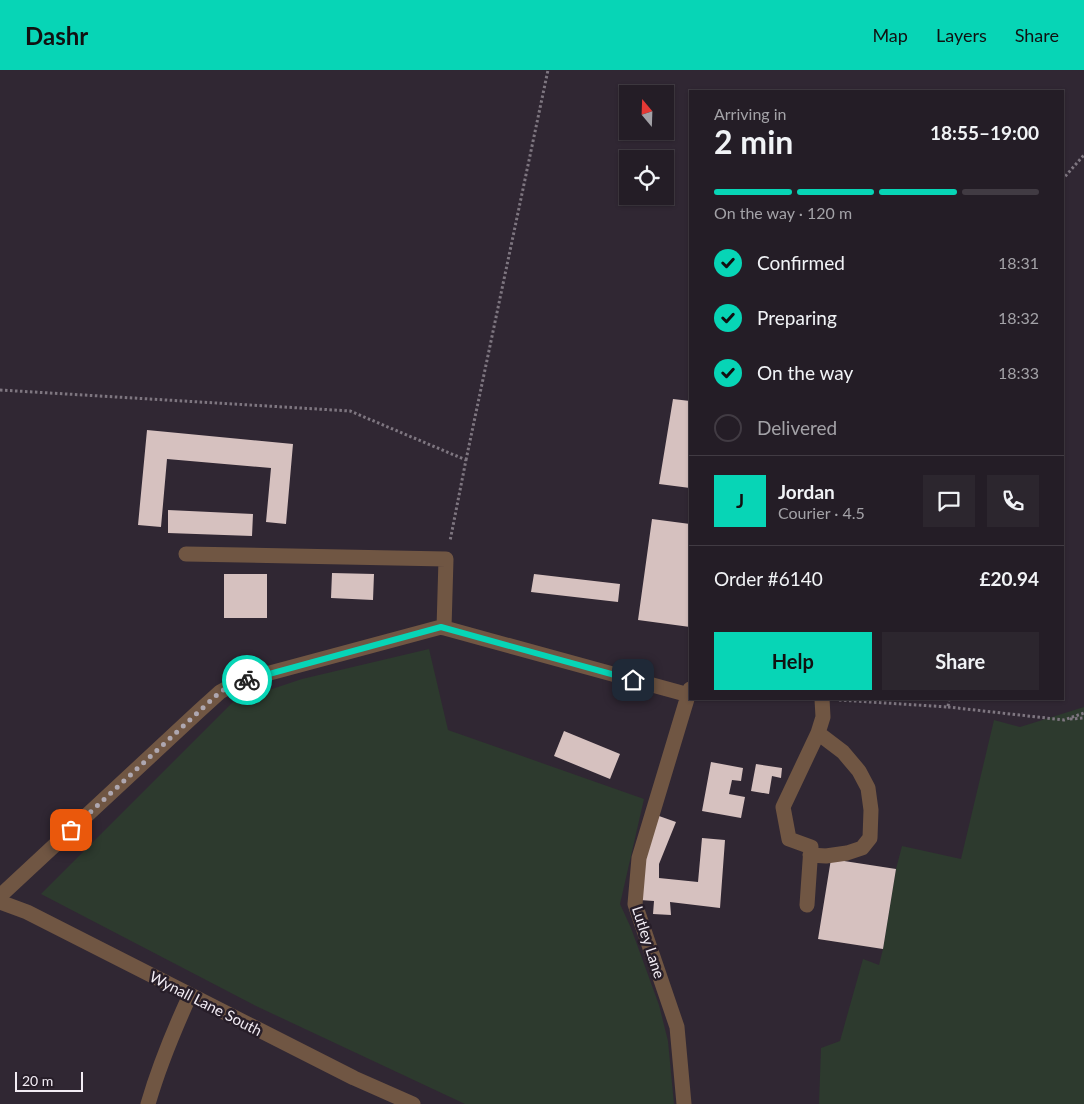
<!DOCTYPE html>
<html lang="en">
<head>
<meta charset="utf-8">
<style>
	body { margin:0; font-family:Lato,sans-serif; background:#2c262e; color:#f1f3f6; height:100vh; display:flex; flex-direction:column; font-size:19px; white-space:nowrap }
	* { box-sizing:border-box; margin:0 }
	p { font-size:16px; color:#a3a2a7 }
	.icon { flex:none; width:28px; height:28px; fill:none; stroke:currentColor; stroke-width:2; stroke-linecap:round; stroke-linejoin:round }
	.map { position:relative; flex:1; overflow:hidden }
	.sheet { position:absolute; left:689px; top:20px; width:375px; height:610px; display:flex; flex-direction:column; background:#241d26; border-radius:0px; box-shadow:0 1px 4px #0004,0 0 0 1px #413b43 }
	.sheet>* { flex:none }
	.needle { width:32px; rotate:341deg }
	.tools { position:absolute; left:619px; top:15px; display:grid; gap:10px }
	.tools a { display:grid; place-items:center; width:55px; height:55px; border-radius:0px; background:#241d26; box-shadow:0 1px 4px #0004,0 0 0 1px #413b43; font-size:25px }
	.scale { position:absolute; left:15px; bottom:12px; width:68px; box-sizing:border-box; padding-left:5px; border:2px solid #f2ecf4; border-top:0; font-size:14px; line-height:18px; white-space:nowrap; color:#f2ecf4; -webkit-text-stroke:4px #271e29; paint-order:stroke }
	.pin { position:absolute; display:grid; place-items:center; width:42px; height:42px; color:#fff; margin:-21px; border-radius:10px; box-shadow:0 2px 8px #0006 }
	.courier { position:absolute; display:grid; place-items:center; width:50px; height:50px; margin:-25px; border:4px solid #07d5b6; border-radius:50%; background:#fff; color:#222; box-shadow:0 1px 6px #0007 }
	.summary em { font-style:normal; font-weight:700 }
	.summary div { display:flex; flex-direction:column-reverse }
	.summary { display:flex; align-items:center; justify-content:space-between; height:85px; padding:0 25px }
	h1 { font-size:32px; font-weight:700; line-height:38px }
	.bar { display:grid; grid-template-columns:repeat(4,1fr); gap:8px 5px; align-content:center; height:60px; padding:0 25px }
	.bar i { height:6px; border-radius:4px; background:#413b43 }
	.bar .current { background:#07d5b6 }
	.bar p { grid-column:span 4 }
	.line { display:flex; align-items:center; gap:12px; padding:0 25px; border-top:1px solid #413b43 }
	.line div { flex:1 }
	.round { display:grid; place-items:center; flex:none; width:52px; height:52px; border-radius:0px; background:#2c262e }
	ol { padding:0 25px; list-style:none }
	li { display:flex; align-items:center; gap:15px; height:55px }
	li p { margin-inline-start:auto }
	li .icon { padding:5px; border-radius:50%; background:#07d5b6; color:#111; stroke-width:4 }
	li:last-child { color:#a3a2a7 }
	li i { width:28px; height:28px; border:2px solid #413b43; border-radius:50% }
	.button { display:flex; gap:10px; margin-top:auto; padding:10px 25px }
	.button a { flex:1; height:58px; border-radius:0px; background:#07d5b6; color:#111; font-size:20px; font-weight:700; line-height:58px; text-align:center }
	.button a+a { background:#2c262e; color:#f1f3f6 }
	header { display:flex; align-items:center; gap:30px; box-sizing:border-box; height:70px; padding:0 25px; background:#07d5b6; color:#111 }
	header strong { font-size:24px }
	nav { display:flex; gap:28px; margin-inline-start:auto; font-size:18px }
	.map>svg:first-child { display:block }
</style>
</head>
<body>
<header>
<strong>Dashr</strong>
<nav><a>Map</a><a>Layers</a><a>Share</a></nav>
</header>
<div class="map">
<svg width="1084" height="1034" viewBox="0 0 1084 1034">
	<rect width="100%" height="100%" fill="#302733"/>
	<path fill="#2d3a2e" d="M 429,579 L 448,660 L 644,729 L 620,834 L 631,858 L 659,935 L 668,971 L 674,1034 L 465,1034 L 256,936 L 41,824 L 233,632 L 302,609 Z
		M 1084,637 L 1084,1034 L 819,1034 L 821,978 L 840,971 L 863,889 L 879,895 L 883,879 L 896,799 L 902,776 L 961,789 L 994,650 L 1020,657 Z"/>
	<path fill="#d6c1bf" d="M 673,329 L 690,331 L 690,418 L 659,414 Z
		M 147,360 L 293,374 L 286,454 L 266,452 L 271,398 L 167,389 L 161,457 L 138,455 Z
		M 168,440 L 253,444 L 252,466 L 168,463 Z
		M 652,449 L 690,454 L 690,557 L 638,550 Z
		M 332,503 L 374,504 L 373,530 L 331,528 Z
		M 224,504 L 267,504 L 267,548 L 224,548 Z
		M 534,504 L 620,514 L 618,532 L 531,522 Z
		M 564,661 L 620,684 L 610,709 L 554,686 Z
		M 711,692 L 743,698 L 741,711 L 732,710 L 729,724 L 745,727 L 741,748 L 702,741 Z
		M 756,694 L 782,698 L 781,708 L 772,706 L 769,724 L 751,721 Z
		M 659,746 L 676,752 L 659,794 L 659,808 L 698,812 L 702,768 L 725,770 L 720,838 L 670,832 L 671,845 L 653,844 L 654,831 L 640,830 L 643,789 Z
		M 831,789 L 896,799 L 883,879 L 818,869 Z"/>
	<g fill="none" stroke-linecap="round" stroke-linejoin="round">
		<path stroke="#7e7680" stroke-width="3" stroke-dasharray="2.5 2.5" stroke-linecap="butt" d="M 1062,110 L 1084,85
			M 0,320 L 350,341 L 466,390 L 450,471
			M 466,390 L 548,0
			M 839,630 L 948,637 L 949,629
			M 948,637 L 1064,650 L 1084,643
			M 1070,649 L 1084,648"/>
		<path stroke="#705643" stroke-width="15" d="M 186,484 L 446,489 L 444,558
			M 810,785 L 826,786 L 847,783 L 862,778 L 870,768 L 871,740 L 868,718 L 859,701 L 843,682 L 818,663
			M 0,826 L 199,641 L 220,622 L 240,611 L 441,557 L 689,625
			M 0,832 L 27,842 L 354,1008 L 413,1034
			M 807,835 L 811,777 L 789,769 L 783,737 L 818,663 L 823,647 L 822,629
			M 148,1034 C 159,996 174,960 190,925
			M 684,1034 L 677,957 L 635,834 L 639,788 L 690,619"/>
	</g>
	<g fill="none" stroke-linecap="round" stroke-linejoin="round">
		<path stroke="#aea7b0" stroke-width="5" stroke-dasharray="0 9" d="M 71,760 L 220,622 L 240,611 L 247,610"/>
		<path stroke="#07d5b6" stroke-width="6" d="M 247,610 L 441,557 L 633,610"/>
	</g>
	<g text-anchor="middle" dominant-baseline="central" stroke-width="5" stroke-linejoin="round" paint-order="stroke">
		<g font-size="15" fill="#f2ecf4" stroke="#271e29">
			<text transform="translate(649 872) rotate(72)">Lutley Lane</text>
			<text transform="translate(206 933) rotate(27)">Wynall Lane South</text>
		</g>
	</g>
</svg>
<div class="tools">
<a><svg class="needle" viewBox="-14 -14 28 28"><path d="M0-13l5 13h-10z" fill="#e53935"/><path d="M0 13l5-13h-10z" fill="#a3a2a7"/></svg></a>
<a><svg class="icon" aria-label="locate" viewBox="0 0 24 24"><circle cx="12" cy="12" r="6"/><path d="M12 2v4M12 18v4M2 12h4M18 12h4"/></svg></a>
</div>
<div class="scale">20 m</div>
<div class="pin" style="left:71px;top:760px;background:#ea580c"><svg class="icon" aria-label="bag" viewBox="0 0 24 24"><path d="M5 8h14l-1 12H6zM9 8a3 3 0 0 1 6 0"/></svg></div>
<div class="pin" style="left:633px;top:610px;background:#1f2937"><svg class="icon" aria-label="home" viewBox="0 0 24 24"><path d="M3 11l9-7 9 7M6 9v11h12V9"/></svg></div>
<div class="courier" style="left:247px;top:610px"><svg class="icon" aria-label="bike" viewBox="0 0 24 24"><circle cx="6" cy="16" r="4"/><circle cx="18" cy="16" r="4"/><path d="M6 16l4-8h5l3 8M10 8l3 8H6M13 5h3"/></svg></div>
<section class="sheet">
<div class="summary"><div><h1>2 min</h1><p>Arriving in</p></div><em>18:55–19:00</em></div>
<div class="bar"><i class="current"></i><i class="current"></i><i class="current"></i><i></i><p>On the way · 120 m</p></div>
<ol>
<li><svg class="icon" aria-label="check" viewBox="0 0 24 24"><path d="M5 12l5 5 9-10"/></svg>Confirmed<p>18:31</p></li>
<li><svg class="icon" aria-label="check" viewBox="0 0 24 24"><path d="M5 12l5 5 9-10"/></svg>Preparing<p>18:32</p></li>
<li><svg class="icon" aria-label="check" viewBox="0 0 24 24"><path d="M5 12l5 5 9-10"/></svg>On the way<p>18:33</p></li>
<li><i></i>Delivered</li>
</ol>
<div class="line" style="height:90px"><b class="round" style="background:#07d5b6;color:#111">J</b><div><b>Jordan</b><p>Courier · 4.5</p></div><a class="round"><svg class="icon" aria-label="chat" viewBox="0 0 24 24"><path d="M4 5h16v11H9l-5 4z"/></svg></a><a class="round"><svg class="icon" aria-label="phone" viewBox="0 0 24 24"><path d="M5 4h4l2 5-3 2q2 4 5 5l2-3 5 2v4C11 20 4 13 5 4z"/></svg></a></div>
<div class="line" style="height:65px"><div>Order #6140</div><b>£20.94</b></div>
<div class="button"><a>Help</a><a>Share</a></div>
</section>
</div>
</body>
</html>
